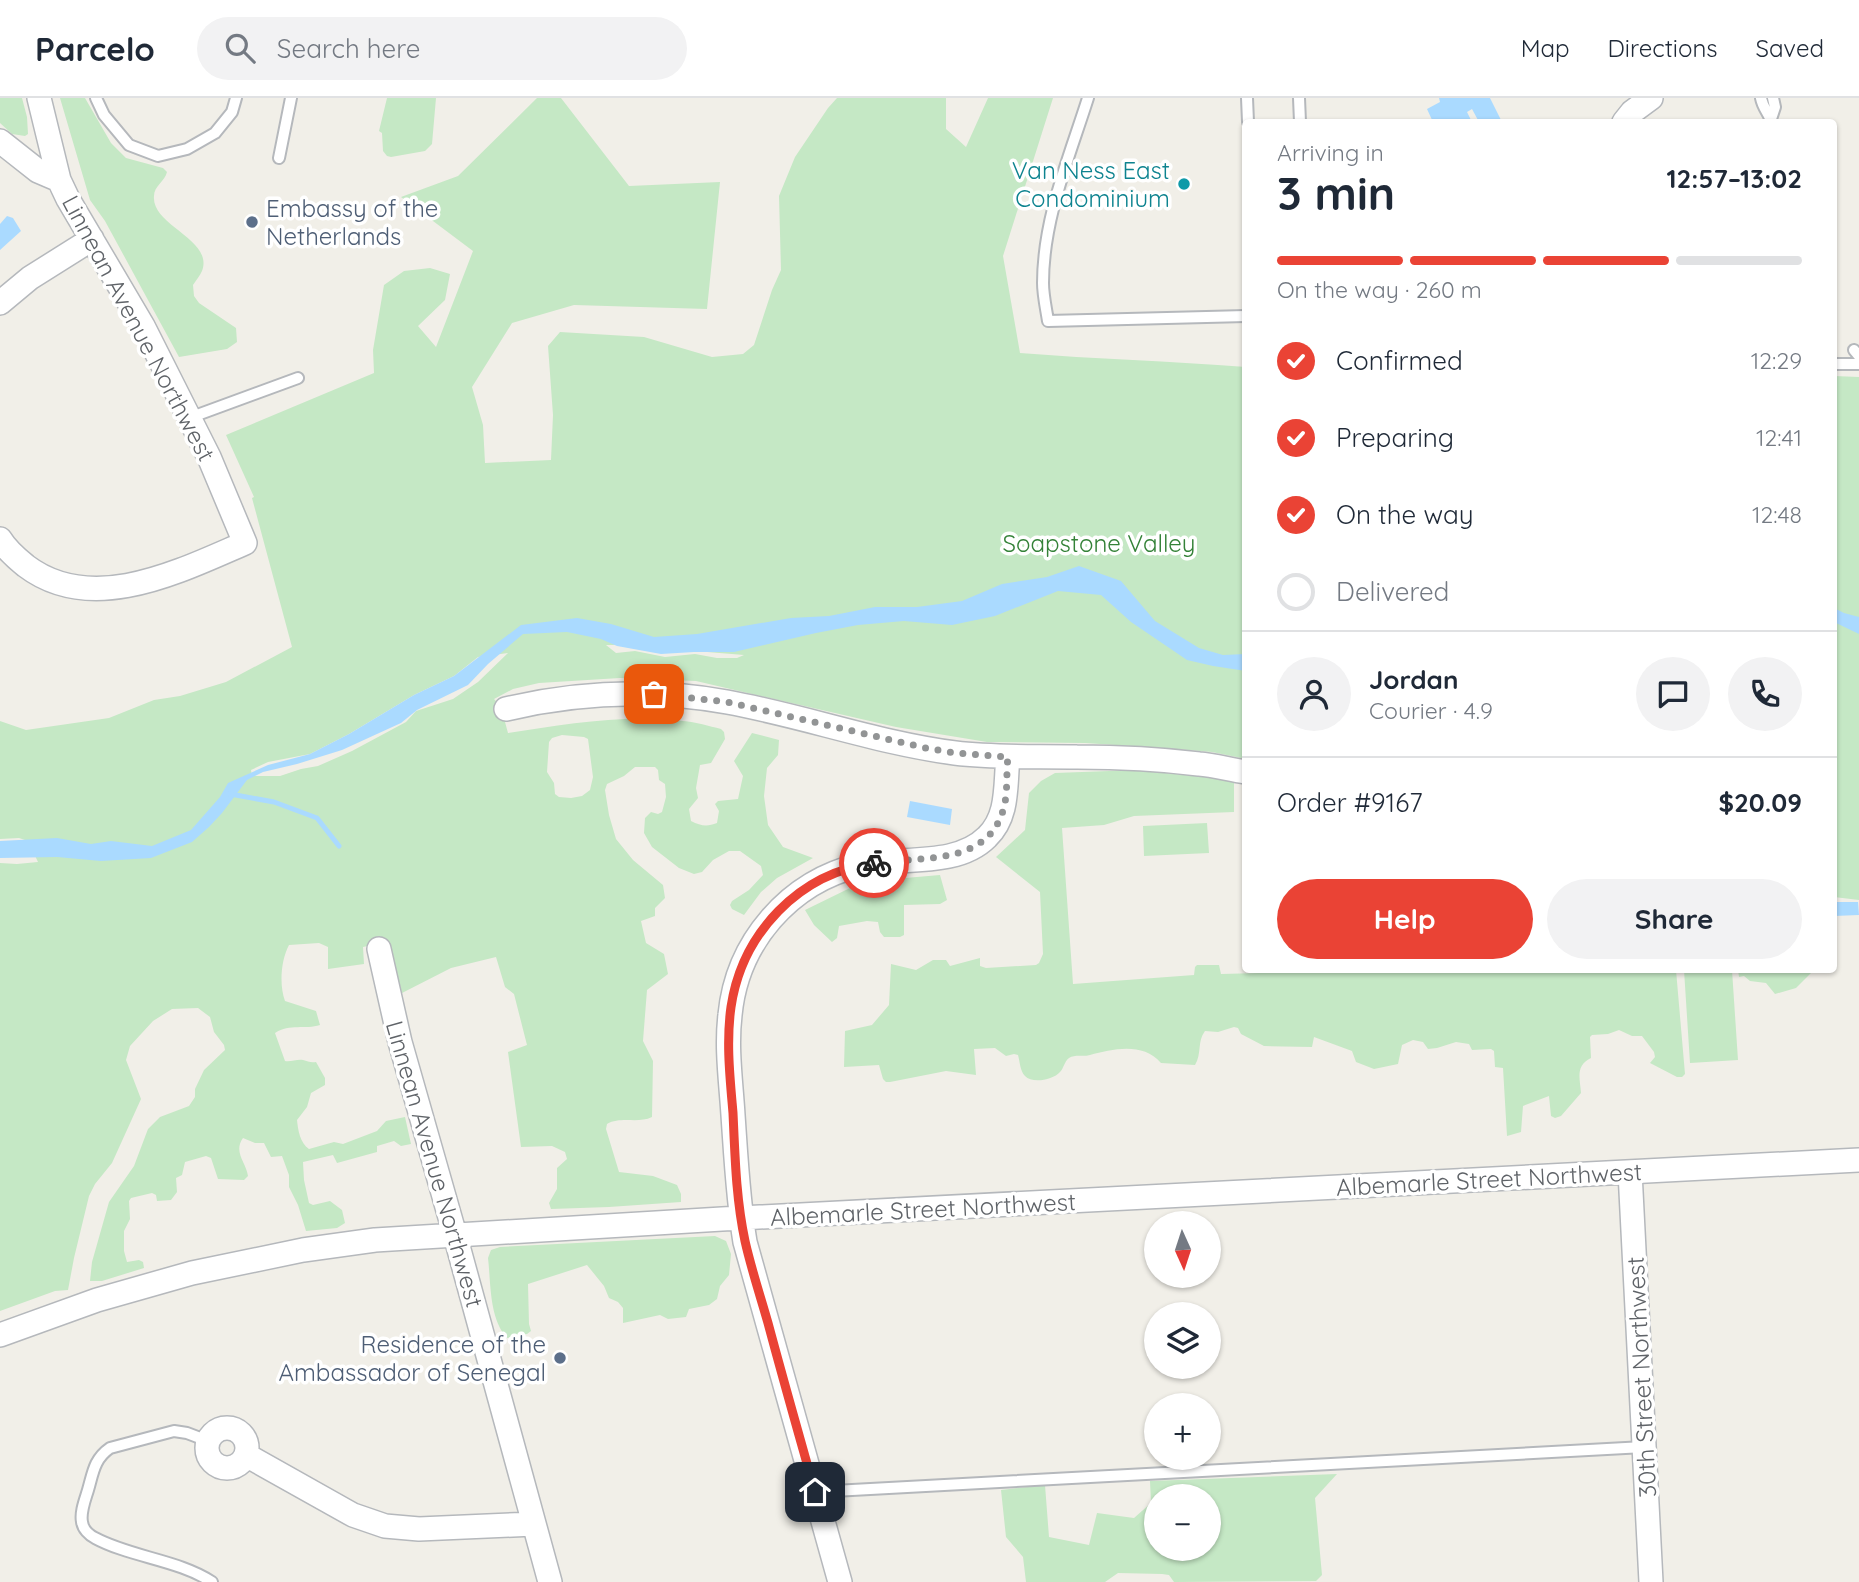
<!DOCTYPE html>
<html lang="en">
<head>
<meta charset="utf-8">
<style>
	body { margin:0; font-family:Quicksand,sans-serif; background:#f2f2f3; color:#1f2937; height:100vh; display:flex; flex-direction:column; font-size:26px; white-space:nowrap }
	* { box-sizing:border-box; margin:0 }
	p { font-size:23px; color:#747a83 }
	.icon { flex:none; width:38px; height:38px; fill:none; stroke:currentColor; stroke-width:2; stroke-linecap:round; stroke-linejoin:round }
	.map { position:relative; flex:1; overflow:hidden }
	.details { position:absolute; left:1242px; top:21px; width:595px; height:854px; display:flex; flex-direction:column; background:#fff; border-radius:7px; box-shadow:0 2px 5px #0004 }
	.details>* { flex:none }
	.needle { width:46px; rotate:177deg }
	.buttons { position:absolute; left:1144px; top:1113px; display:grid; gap:14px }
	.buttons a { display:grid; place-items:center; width:77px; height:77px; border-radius:50%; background:#fff; box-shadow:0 2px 5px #0004; font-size:35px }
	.pin { position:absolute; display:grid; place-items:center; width:60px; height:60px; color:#fff; margin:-30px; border-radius:14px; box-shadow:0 4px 10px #0006 }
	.courier { position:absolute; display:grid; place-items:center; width:70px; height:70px; margin:-35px; border:5px solid #ea4335; border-radius:50%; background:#fff; color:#222; box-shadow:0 2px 9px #0007 }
	.overview em { font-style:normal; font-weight:700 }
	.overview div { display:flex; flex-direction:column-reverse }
	.overview { display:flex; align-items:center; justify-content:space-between; height:119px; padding:0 35px }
	h1 { font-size:46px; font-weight:700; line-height:52px }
	.bar { display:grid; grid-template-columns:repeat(4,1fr); gap:10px 7px; align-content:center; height:84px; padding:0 35px }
	.bar i { height:9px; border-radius:5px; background:#e0e1e3 }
	.bar .current { background:#ea4335 }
	.bar p { grid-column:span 4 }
	.line { display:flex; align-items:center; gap:18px; padding:0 35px; border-top:2px solid #e0e1e3 }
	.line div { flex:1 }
	.round { display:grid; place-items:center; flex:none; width:74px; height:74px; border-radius:37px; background:#f2f2f3 }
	ol { padding:0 35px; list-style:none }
	li { display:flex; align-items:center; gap:21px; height:77px }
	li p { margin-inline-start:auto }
	li .icon { padding:7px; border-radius:50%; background:#ea4335; color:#fff; stroke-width:4 }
	li:last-child { color:#747a83 }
	li i { width:38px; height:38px; border:4px solid #e0e1e3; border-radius:50% }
	.button { display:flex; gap:14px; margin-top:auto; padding:14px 35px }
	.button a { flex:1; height:80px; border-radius:42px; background:#ea4335; color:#fff; font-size:28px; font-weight:700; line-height:80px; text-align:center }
	.button a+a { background:#f2f2f3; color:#1f2937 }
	header { display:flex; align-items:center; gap:42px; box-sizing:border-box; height:98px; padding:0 35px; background:#fff; border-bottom:2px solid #e0e1e3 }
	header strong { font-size:33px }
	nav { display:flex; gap:38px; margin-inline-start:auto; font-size:24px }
	.search { width:490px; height:63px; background:#f2f2f3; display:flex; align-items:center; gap:18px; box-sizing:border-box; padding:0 24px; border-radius:38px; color:#747a83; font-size:26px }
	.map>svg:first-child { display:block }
</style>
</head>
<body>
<header>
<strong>Parcelo</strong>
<div class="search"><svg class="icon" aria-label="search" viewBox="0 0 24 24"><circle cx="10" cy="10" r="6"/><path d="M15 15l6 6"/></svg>Search here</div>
<nav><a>Map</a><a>Directions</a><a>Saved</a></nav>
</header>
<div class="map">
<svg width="1859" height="1484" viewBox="0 0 1859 1484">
	<rect width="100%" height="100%" fill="#f1efe8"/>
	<path fill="#c5e8c5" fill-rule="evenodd" d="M 0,0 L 22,0 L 27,19 L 28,36 L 25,38 L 12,36 L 0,25 Z
		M 60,0 L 85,0 L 111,45 L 126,60 L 163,70 L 167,74 C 165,83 154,88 154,98 C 151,128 214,141 202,173 C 200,178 196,182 193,187 L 194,198 L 199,205 L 236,230 L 237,244 L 227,251 L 179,259 L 105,123 L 90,102 Z
		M 387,0 L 436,0 L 432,46 L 425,53 L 391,59 L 387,58 L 383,53 L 382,35 L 379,33 Z
		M 537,0 L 561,0 L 629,88 L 720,84 L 707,211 L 574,207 L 512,225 L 472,289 L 483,327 L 485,365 L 551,362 L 553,317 L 548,248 L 560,234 L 644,239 L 712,259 L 743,256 L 754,247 L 772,192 L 781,172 L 779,98 L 795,59 L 828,10 L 837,0 L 946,0 L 946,31 L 966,49 L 988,0 L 1053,0 L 1003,158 L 1020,255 C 1095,261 1171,263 1246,269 L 1246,661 L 1212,654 L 1177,651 L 1085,645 L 987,644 L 896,629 L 696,583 L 620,580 L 539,585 L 513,591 L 494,601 L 511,619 L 505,624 L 508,635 C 565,626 625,616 683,623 C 696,624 709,628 721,631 L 724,634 L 725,641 L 711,665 L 700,667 L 696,690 L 698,700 L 689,711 L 691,723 C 701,728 707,729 717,725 L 719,713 L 715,706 L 718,703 L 738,701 L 743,678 L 734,663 L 752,635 L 779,642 L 778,657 L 767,670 L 764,698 L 768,727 L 783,749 L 813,760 L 777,780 L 761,794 L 744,817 L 732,811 L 730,807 L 732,803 L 749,792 L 763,777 L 761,768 L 740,753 L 729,753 L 713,762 L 702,774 L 694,776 L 679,770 L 652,749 L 644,735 L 645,720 L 651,714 L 658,716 L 662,714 L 666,699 L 665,686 L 659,682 L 658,672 L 655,669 L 635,669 L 624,678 L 607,686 L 605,692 L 609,717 L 616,741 L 633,762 L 663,787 L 665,800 L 655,810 L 655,818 L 641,823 L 646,845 L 664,856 L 668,876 L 647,892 L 643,943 L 653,963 L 652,1019 C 638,1026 621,1018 607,1026 L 606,1031 L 619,1074 L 653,1078 L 677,1087 L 681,1096 L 681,1104 L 609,1109 L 551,1111 L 549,1105 L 557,1091 L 557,1070 L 567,1061 L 565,1054 L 552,1048 L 521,1049 L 508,954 L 527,947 L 514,896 L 505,889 L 496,859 L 451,870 L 402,895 L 388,844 L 363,849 L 364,866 L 328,871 L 328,849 L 319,845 L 289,847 C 281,862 279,887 285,903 L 316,913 L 320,927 C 305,932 290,925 275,935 L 285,963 C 291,964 297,961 303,962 C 308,963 310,965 316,964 L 325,980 L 325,987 L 311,995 L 307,1009 L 297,1022 C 298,1032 300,1045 309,1051 L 334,1044 L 343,1046 L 377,1033 L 386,1023 L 405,1019 L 411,1046 L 401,1048 L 394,1043 L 377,1048 L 377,1054 L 337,1065 L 333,1057 L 303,1064 L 304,1082 L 309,1105 L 313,1107 L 330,1103 L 342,1112 L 345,1125 L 337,1130 L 306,1133 L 298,1107 L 289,1089 L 289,1077 L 282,1058 L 271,1059 L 264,1045 L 255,1045 L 243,1040 C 233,1054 246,1064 248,1078 L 244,1082 L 218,1081 L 211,1060 L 206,1058 L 185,1064 L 182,1077 L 176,1080 L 177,1094 L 171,1102 L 157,1103 L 156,1097 L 152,1095 L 131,1100 L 129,1103 L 130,1121 L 124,1133 L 124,1153 L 127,1164 L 139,1162 L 143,1164 L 144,1170 L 102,1183 L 90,1183 L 92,1164 L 109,1104 L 134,1068 L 148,1031 L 160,1019 L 189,1008 L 195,999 L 195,991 L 204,972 L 225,952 L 224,947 L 214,934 L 210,919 L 198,910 L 172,911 L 153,923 L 130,948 L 126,962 L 141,1001 L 112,1065 L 95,1086 L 89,1098 L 74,1160 L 68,1192 L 55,1193 L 0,1213 L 0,765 L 17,766 L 38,764 L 28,743 L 19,740 L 0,741 L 0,623 L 26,632 L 109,620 L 154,602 L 180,598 L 226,584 L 292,549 L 252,400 L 254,399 L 226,337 L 374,275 L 373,252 L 384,187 L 404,173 L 430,170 L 450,176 L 445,202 L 418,228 L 436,249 L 473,153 L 401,99 L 458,78 ZM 606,547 L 621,547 L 744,557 L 737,560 L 717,560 L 695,556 L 665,559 L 635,553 L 616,555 ZM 508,555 L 478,584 L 453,601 L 416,613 L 406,624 L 352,653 L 318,668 L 301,671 L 280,678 L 252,678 L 251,672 L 268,664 L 310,656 L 349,636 L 414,597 L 454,578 L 478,559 ZM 562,637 L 584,639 L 588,641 L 593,679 L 590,692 L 582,698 L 571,700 L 559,699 L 555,696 L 554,685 L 547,674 L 549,644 L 552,640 Z
		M 1834,278 L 1859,279 L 1859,802 L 1834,799 Z
		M 1136,672 L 1234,682 L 1234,714 L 1134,718 L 1104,727 L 1062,730 L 1073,886 L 1194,877 L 1195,869 L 1197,867 L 1219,867 L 1221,876 L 1259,875 L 1261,872 L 1676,872 L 1685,976 L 1682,979 L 1677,979 L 1650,965 L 1655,959 L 1654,954 L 1642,938 L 1632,938 L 1619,932 L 1608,936 L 1592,937 L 1590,939 L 1591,960 C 1575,968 1580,980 1581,995 L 1561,1018 L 1555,1020 L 1551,1018 L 1549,998 L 1523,1008 L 1521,1034 L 1507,1038 L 1503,970 L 1495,969 L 1494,953 L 1491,951 L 1472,952 L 1469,946 L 1456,944 L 1437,950 L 1428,951 L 1423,944 L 1413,942 L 1402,947 L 1398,966 L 1374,971 L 1356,964 L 1352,953 L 1314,939 L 1312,949 L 1264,948 L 1241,936 L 1238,930 L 1234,929 L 1218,934 L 1205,933 C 1197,943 1202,956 1195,967 L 1161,965 C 1143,944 1113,951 1090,957 C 1083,959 1075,956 1069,960 C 1064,964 1064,970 1060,974 C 1053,982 1032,986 1025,978 C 1020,973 1020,964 1018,957 L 1014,956 L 1006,958 L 995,950 L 974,951 L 976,977 L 946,973 L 890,984 L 886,984 L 883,981 L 879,967 L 844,969 L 845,933 L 872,927 L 889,907 L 891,866 L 916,872 L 933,862 L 946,862 L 950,868 L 980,860 L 980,868 L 986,870 L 1036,867 L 1039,865 L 1043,856 L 1040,794 L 996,759 L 1025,732 L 1029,695 L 1041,683 L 1055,675 Z
		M 1207,725 L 1209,755 L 1144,758 L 1143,728 Z
		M 940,777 L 947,802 L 940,806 L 904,807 L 904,837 L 900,839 L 884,839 L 880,834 L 878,824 L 867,823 L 839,828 L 837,840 L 832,844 L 814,827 L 805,812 L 850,790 L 882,782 Z
		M 1684,872 L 1732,872 L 1738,962 L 1690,965 Z
		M 1738,872 L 1814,872 L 1796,890 L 1775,896 L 1766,885 L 1750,883 L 1744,878 L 1739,879 Z
		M 715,1138 L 726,1143 L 731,1156 L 729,1177 L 720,1188 L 717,1201 L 709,1207 L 689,1211 L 686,1219 L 668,1221 L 660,1217 L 623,1225 L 623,1210 L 618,1204 L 609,1200 L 604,1188 L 587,1167 L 528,1186 L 529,1226 L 531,1233 L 527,1236 L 507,1240 C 489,1220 491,1186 488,1160 L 491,1152 L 500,1149 Z
		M 1337,1376 L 1315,1400 L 1322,1477 L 1316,1483 L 1174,1484 L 1169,1477 L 1162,1476 L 1118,1475 L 1105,1484 L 1026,1484 L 1023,1459 L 1006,1439 L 1001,1392 L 1045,1387 L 1049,1439 L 1089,1447 L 1097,1415 L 1134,1420 L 1151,1405 L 1150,1383 ZM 1157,1398 L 1209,1398 L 1209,1451 L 1157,1451 Z"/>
	<path fill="#aadaff" d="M 1439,0 L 1490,0 L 1502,24 L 1479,24 L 1472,11 L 1467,14 L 1472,24 L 1433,24 L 1427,11 L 1440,4 Z
		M 7,118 L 13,120 L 21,133 L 0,152 L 0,126 Z
		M 1079,468 L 1121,483 L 1155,523 L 1199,550 L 1223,557 L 1246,556 L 1246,573 L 1213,568 L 1187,562 L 1131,524 L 1101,497 L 1058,493 L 995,518 L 952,527 L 904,523 L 858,527 L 816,535 L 734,554 L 694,554 L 661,556 L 617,548 L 601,541 L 567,534 L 523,536 L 488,566 L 468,587 L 417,612 L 401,625 L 342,652 L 297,666 L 263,674 L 247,682 L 222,715 L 209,729 L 192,744 L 151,760 L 101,763 L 57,759 L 0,760 L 0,743 L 57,740 L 91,746 L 111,743 L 152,748 L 191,732 L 220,699 L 228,685 L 268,667 L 310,656 L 349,636 L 414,597 L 454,578 L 521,527 L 577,520 L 611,526 L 654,539 L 697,536 L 791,520 L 829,518 L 875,509 L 917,509 L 962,503 L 1002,486 L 1047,479 Z
		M 1834,510 L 1844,515 L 1859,519 L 1859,536 L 1834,524 Z
		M 910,703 L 952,711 L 950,727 L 907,719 Z
		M 1834,804 L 1858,804 L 1859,817 L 1834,818 Z"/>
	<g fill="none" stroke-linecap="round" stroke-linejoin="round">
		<path stroke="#aadaff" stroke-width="5" d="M 230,696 L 274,704 L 317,720 L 339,748"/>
		<g stroke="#b5b8bc" stroke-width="14">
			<path id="service" d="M 96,0 L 104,17 L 129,47 L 158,58 L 187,51 L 215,35 L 232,14 L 236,0
				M 1088,0 C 1069,60 1043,121 1043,185 C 1043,197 1046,210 1048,223 L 1246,218
				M 1247,0 L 1248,24
				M 1299,0 L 1300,24
				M 1761,0 C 1763,11 1770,16 1771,24
				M 1771,21 L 1775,9 L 1773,0
				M 279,60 L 291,0
				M 1854,252 L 1859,258
				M 1834,266 L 1859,266
				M 189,320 L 298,280
				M 208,1343 L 187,1335 L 174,1333 L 110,1350 C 94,1361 93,1375 88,1392 C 85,1402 80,1414 82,1424 C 83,1431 89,1437 95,1440 C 130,1459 179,1462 212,1484
				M 815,1394 L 1644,1349"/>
		</g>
		<g stroke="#b5b8bc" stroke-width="26">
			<path id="minor" d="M 39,0 L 59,82
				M 1624,24 L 1632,14 L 1651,0
				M 0,43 L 38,73 L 59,82 L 68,101 L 143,228 L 209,359 L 245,445 C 180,473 92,518 26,468 C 16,460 6,451 0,441
				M 0,205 L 30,180 L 92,141
				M 506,611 C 579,594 654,591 727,604 C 804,618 878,645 955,655 C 996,660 1036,658 1077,659 C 1117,659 1159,661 1199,666 C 1215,667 1230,672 1246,674
				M 379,851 L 400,944 L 455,1137 L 550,1484
				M 1630,1074 L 1651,1484
				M 0,1237 L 97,1202 L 192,1175 L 303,1152 L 375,1142 L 722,1121 L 1859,1062
				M207 1350a20 20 0 1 1 40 0a20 20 0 1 1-40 0Z
				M 246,1357 L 353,1417 L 385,1428 L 419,1431 L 534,1426
				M 840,1484 L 745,1144 C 738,1102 736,1060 733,1017 C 731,984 726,950 730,917 C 737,844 789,784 860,767 C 900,758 956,770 987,739 C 1009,718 1005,687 1008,659"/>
		</g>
		<use href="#service" stroke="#fff" stroke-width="10"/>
		<use href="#minor" stroke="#fff" stroke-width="23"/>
	</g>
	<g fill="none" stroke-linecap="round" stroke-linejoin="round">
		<path stroke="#929495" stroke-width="7" stroke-dasharray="0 12.6" d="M 654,596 L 727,604 L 926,650 L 955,655 L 1008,659 C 1006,675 1008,693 1004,709 C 989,769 920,758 874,765"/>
		<path stroke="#ea4335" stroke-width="9" d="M 815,1394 C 799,1337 783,1281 768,1225 C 760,1197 751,1170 745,1143 C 736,1101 735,1058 733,1015 C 730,980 726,944 731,909 C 742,835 799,775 874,765"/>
	</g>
	<circle fill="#0f9aa8" stroke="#fff" stroke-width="2.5" cx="1184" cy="86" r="7"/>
	<g fill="#5c6f8a" stroke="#fff" stroke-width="2.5">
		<circle cx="252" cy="124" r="7"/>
		<circle cx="560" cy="1260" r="7"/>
	</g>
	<g text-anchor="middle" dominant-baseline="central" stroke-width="7" stroke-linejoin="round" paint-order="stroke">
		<g font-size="24" fill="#0d838f" stroke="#fff" text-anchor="end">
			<text x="1170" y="72">Van Ness East<tspan x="1170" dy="28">Condominium</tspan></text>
		</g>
		<g font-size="24" fill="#4e5e75" stroke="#fff" text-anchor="start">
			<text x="266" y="110">Embassy of the<tspan x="266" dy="28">Netherlands</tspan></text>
			<text x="546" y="1246" text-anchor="end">Residence of the<tspan x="546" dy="28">Ambassador of Senegal</tspan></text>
		</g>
		<g font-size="24" fill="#5f6368" stroke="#fff">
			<text transform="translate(139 230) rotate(62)">Linnean Avenue Northwest</text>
			<text transform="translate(435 1066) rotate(74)">Linnean Avenue Northwest</text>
			<text transform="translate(1489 1081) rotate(-3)">Albemarle Street Northwest</text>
			<text transform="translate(923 1111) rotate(-3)">Albemarle Street Northwest</text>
			<text transform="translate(1641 1279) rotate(-93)">30th Street Northwest</text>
		</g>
		<g font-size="24" fill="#348238" stroke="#fff">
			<text x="1099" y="445">Soapstone Valley</text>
		</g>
	</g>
</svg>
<div class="buttons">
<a><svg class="needle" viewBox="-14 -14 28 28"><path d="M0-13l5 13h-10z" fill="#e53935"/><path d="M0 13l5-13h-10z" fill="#747a83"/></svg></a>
<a><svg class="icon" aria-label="layers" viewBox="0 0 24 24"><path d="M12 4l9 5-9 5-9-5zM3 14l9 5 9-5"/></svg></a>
<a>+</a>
<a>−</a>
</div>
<div class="pin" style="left:654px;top:596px;background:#ea580c"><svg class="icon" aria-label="bag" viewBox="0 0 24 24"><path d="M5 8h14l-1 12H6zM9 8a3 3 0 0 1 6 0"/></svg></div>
<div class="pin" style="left:815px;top:1394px;background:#1f2937"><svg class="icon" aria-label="home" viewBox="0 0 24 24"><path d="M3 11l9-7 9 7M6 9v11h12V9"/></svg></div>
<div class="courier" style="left:874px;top:765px"><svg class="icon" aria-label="bike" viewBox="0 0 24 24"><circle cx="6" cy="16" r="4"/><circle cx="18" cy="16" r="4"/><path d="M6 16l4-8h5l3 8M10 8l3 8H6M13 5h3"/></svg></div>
<section class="details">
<div class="overview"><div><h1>3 min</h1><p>Arriving in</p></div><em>12:57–13:02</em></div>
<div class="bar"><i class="current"></i><i class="current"></i><i class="current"></i><i></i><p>On the way · 260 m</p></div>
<ol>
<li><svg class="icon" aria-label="check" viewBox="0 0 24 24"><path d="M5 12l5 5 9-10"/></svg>Confirmed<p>12:29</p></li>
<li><svg class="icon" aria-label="check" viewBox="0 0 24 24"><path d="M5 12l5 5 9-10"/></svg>Preparing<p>12:41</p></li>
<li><svg class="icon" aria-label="check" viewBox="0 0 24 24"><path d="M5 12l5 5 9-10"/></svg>On the way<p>12:48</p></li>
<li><i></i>Delivered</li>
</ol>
<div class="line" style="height:126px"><a class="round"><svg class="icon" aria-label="person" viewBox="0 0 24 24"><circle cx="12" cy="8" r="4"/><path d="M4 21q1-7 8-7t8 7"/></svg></a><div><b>Jordan</b><p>Courier · 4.9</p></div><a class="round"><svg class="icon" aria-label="chat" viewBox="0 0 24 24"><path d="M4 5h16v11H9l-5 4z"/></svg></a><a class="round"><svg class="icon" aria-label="phone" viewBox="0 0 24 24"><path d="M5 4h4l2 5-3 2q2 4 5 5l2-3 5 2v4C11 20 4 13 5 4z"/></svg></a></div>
<div class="line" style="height:91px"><div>Order #9167</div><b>$20.09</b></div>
<div class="button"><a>Help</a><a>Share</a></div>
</section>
</div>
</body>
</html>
